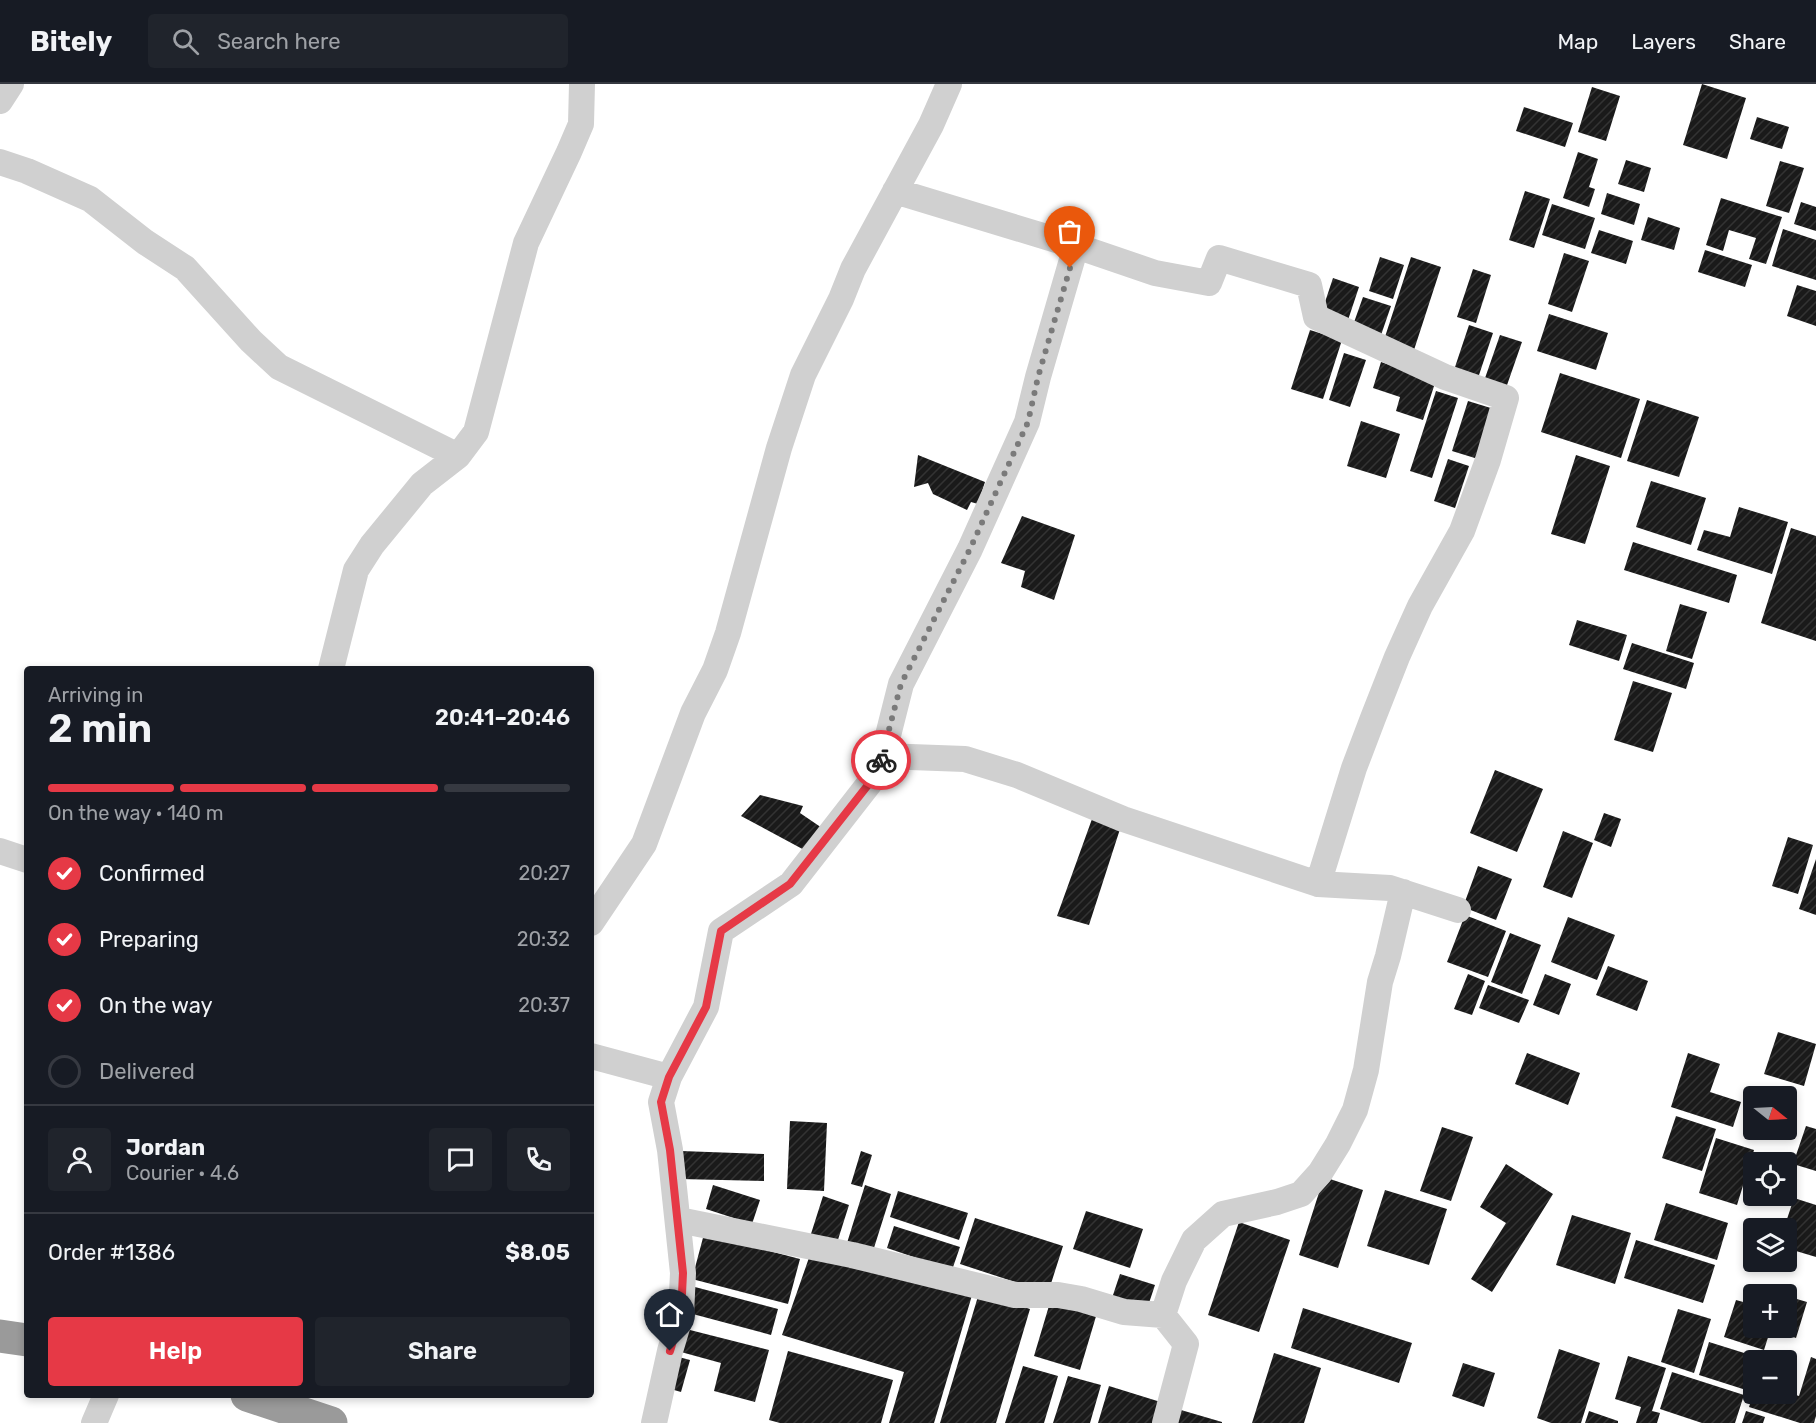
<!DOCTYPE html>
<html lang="en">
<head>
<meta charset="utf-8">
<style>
	body { margin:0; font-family:Rubik,sans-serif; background:#20242c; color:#f1f3f6; height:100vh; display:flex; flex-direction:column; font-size:22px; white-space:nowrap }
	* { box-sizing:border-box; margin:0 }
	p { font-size:20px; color:#9ea1a6 }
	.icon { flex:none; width:33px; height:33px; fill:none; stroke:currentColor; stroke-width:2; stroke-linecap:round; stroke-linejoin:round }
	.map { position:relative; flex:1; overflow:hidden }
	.panel { position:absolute; left:24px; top:582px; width:570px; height:732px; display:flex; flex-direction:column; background:#171b24; border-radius:6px; box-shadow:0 3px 9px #0003 }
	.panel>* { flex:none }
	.needle { width:39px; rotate:108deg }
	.fabs { position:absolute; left:1743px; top:1002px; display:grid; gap:12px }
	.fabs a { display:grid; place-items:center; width:54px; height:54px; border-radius:6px; background:#171b24; box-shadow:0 3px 9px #0003; font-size:30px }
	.pin { position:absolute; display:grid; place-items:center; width:51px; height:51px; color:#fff; margin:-62px -26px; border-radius:50% 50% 50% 0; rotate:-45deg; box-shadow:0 0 6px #0007 }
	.pin .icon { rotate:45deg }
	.courier { position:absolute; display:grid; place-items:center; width:60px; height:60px; margin:-30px; border:4px solid #e63946; border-radius:50%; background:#fff; color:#222; box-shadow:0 2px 8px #0007 }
	.head em { font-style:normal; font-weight:600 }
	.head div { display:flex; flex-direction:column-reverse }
	.head { display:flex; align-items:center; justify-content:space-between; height:102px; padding:0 24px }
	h1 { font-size:39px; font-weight:600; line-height:45px }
	.bar { display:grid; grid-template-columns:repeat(4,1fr); gap:9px 6px; align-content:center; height:72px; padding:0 24px }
	.bar i { height:8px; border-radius:4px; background:#363941 }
	.bar .current { background:#e63946 }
	.bar p { grid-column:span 4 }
	.line { display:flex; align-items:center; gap:15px; padding:0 24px; border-top:2px solid #363941 }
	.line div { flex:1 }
	.round { display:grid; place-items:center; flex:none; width:63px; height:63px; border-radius:6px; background:#20242c }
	ol { padding:0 24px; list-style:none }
	li { display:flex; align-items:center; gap:18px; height:66px }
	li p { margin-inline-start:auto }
	li .icon { padding:6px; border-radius:50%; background:#e63946; color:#fff; stroke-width:4 }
	li:last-child { color:#9ea1a6 }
	li i { width:33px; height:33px; border:3px solid #363941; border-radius:50% }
	.primary-button { display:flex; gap:12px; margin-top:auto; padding:12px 24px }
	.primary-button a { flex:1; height:69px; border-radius:6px; background:#e63946; color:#fff; font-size:24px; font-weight:600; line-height:69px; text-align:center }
	.primary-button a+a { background:#20242c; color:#f1f3f6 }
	header { display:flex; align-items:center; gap:36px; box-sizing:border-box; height:84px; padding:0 30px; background:#171b24; border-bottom:2px solid #363941 }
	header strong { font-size:28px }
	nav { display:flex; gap:33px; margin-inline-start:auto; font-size:21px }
	.search { width:420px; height:54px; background:#20242c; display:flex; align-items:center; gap:15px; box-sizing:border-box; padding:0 21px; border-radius:6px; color:#9ea1a6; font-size:22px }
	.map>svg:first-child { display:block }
</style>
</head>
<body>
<header>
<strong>Bitely</strong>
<div class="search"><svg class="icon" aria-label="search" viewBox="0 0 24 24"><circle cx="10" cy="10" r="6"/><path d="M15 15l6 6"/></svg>Search here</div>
<nav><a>Map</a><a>Layers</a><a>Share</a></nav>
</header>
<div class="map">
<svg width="1816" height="1339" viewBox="0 0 1816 1339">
	<defs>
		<pattern id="building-hatch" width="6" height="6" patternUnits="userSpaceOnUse" patternTransform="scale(1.5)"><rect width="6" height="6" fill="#1a1a1a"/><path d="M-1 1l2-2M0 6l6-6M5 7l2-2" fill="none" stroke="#333"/></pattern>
	</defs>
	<rect width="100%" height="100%" fill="#fff"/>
	<path fill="url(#building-hatch)" d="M 1702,0 L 1746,14 L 1727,75 L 1683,61 Z
		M 1592,3 L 1620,12 L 1606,57 L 1578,48 Z
		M 1524,23 L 1573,39 L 1565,63 L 1516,47 Z
		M 1757,33 L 1789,43 L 1782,65 L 1750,55 Z
		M 1578,68 L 1598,75 L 1589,103 L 1595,105 L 1589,123 L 1563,114 Z
		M 1626,76 L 1651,84 L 1644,108 L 1618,100 Z
		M 1780,77 L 1804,84 L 1789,129 L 1766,122 Z
		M 1525,107 L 1550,115 L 1534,164 L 1509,156 Z
		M 1607,109 L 1640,120 L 1634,141 L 1601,130 Z
		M 1721,114 L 1782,133 L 1766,180 L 1749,175 L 1756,154 L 1729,146 L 1723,167 L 1706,161 Z
		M 1801,118 L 1816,123 L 1816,147 L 1794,140 Z
		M 1552,120 L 1595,134 L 1585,165 L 1542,151 Z
		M 1648,133 L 1680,144 L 1674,166 L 1641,156 Z
		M 1783,145 L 1816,156 L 1816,196 L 1772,182 Z
		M 1599,146 L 1633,157 L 1626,180 L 1591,169 Z
		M 1705,166 L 1752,181 L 1745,203 L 1698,188 Z
		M 1564,169 L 1589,177 L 1572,228 L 1548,220 Z
		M 1380,173 L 1404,181 L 1393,215 L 1369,207 Z
		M 1411,173 L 1441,183 L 1413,269 L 1383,259 Z
		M 1473,185 L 1491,191 L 1476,239 L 1457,233 Z
		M 1333,194 L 1359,203 L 1348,236 L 1322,227 Z
		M 1797,201 L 1816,207 L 1816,242 L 1787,232 Z
		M 1363,213 L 1391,222 L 1380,254 L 1352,244 Z
		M 1549,230 L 1608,249 L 1596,286 L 1537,267 Z
		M 1469,241 L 1493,249 L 1477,297 L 1453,289 Z
		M 1310,246 L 1342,256 L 1323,315 L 1291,305 Z
		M 1500,251 L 1522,258 L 1506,304 L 1484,297 Z
		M 1344,269 L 1366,276 L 1350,323 L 1329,316 Z
		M 1381,278 L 1436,296 L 1423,336 L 1396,327 L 1400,313 L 1373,304 Z
		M 1560,289 L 1640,315 L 1621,374 L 1541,348 Z
		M 1436,307 L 1458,314 L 1432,394 L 1410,387 Z
		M 1647,316 L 1699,333 L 1679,393 L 1627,377 Z
		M 1468,317 L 1494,325 L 1478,375 L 1452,367 Z
		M 1361,337 L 1400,350 L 1386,394 L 1347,382 Z
		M 918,371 L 985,398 L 978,420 L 971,418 L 967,426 L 933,410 L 928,399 L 914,403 Z
		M 1576,371 L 1610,382 L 1585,460 L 1551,450 Z
		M 1448,375 L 1469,382 L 1455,424 L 1434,417 Z
		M 1651,397 L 1706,414 L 1691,461 L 1636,443 Z
		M 1739,423 L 1788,438 L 1772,490 L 1697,466 L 1704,446 L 1730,453 Z
		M 1022,432 L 1075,451 L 1054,516 L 1021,503 L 1025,487 L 1001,479 Z
		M 1791,444 L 1816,452 L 1816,557 L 1761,539 Z
		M 1633,458 L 1737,491 L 1729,519 L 1624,486 Z
		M 1680,520 L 1707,528 L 1692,575 L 1666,567 Z
		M 1577,536 L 1627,551 L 1619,577 L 1569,561 Z
		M 1632,559 L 1694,579 L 1686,605 L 1623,585 Z
		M 1633,597 L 1672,609 L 1653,668 L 1614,656 Z
		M 1495,686 L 1543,705 L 1517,768 L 1470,749 Z
		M 760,711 L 803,722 L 800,729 L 825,746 L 808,768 L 741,732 Z
		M 1604,729 L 1621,735 L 1611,763 L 1594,756 Z
		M 1092,735 L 1121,742 L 1089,841 L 1057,832 Z
		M 1563,747 L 1593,759 L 1572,814 L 1543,803 Z
		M 1788,753 L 1813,761 L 1798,810 L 1772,802 Z
		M 1816,775 L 1816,831 L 1799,825 Z
		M 1478,782 L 1512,795 L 1496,836 L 1463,823 Z
		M 1465,831 L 1506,847 L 1488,893 L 1447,878 Z
		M 1568,833 L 1615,851 L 1597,896 L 1551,878 Z
		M 1510,849 L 1541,861 L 1522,910 L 1491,898 Z
		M 1608,882 L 1648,897 L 1637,927 L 1596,911 Z
		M 1468,890 L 1485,897 L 1472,931 L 1454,925 Z
		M 1545,890 L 1571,900 L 1559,931 L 1533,921 Z
		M 1488,901 L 1529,916 L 1519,939 L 1479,924 Z
		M 1778,948 L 1816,960 L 1804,1002 L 1764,990 Z
		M 1527,969 L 1580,989 L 1568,1021 L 1515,1000 Z
		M 1688,969 L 1720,980 L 1710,1008 L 1741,1018 L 1733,1043 L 1671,1023 Z
		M 1676,1032 L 1716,1045 L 1702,1087 L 1662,1074 Z
		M 790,1037 L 827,1039 L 824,1107 L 787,1105 Z
		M 1806,1042 L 1816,1045 L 1816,1087 L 1793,1080 Z
		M 1442,1043 L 1473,1053 L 1451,1117 L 1420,1107 Z
		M 1716,1054 L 1754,1066 L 1737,1121 L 1699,1109 Z
		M 681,1067 L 764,1070 L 764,1097 L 680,1095 Z
		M 861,1067 L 872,1071 L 862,1103 L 851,1100 Z
		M 1506,1080 L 1553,1110 L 1492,1208 L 1471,1195 L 1506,1139 L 1480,1123 Z
		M 1324,1093 L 1363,1106 L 1338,1184 L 1299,1171 Z
		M 713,1101 L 760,1116 L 752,1140 L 706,1125 Z
		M 865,1101 L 891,1110 L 873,1167 L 847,1159 Z
		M 1385,1106 L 1447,1125 L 1429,1181 L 1367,1162 Z
		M 898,1107 L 968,1129 L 959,1156 L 890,1133 Z
		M 823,1112 L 849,1121 L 836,1162 L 810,1153 Z
		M 1794,1114 L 1816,1121 L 1816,1173 L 1786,1164 L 1786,1144 L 1784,1144 Z
		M 1666,1119 L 1728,1139 L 1717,1176 L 1654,1156 Z
		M 1086,1127 L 1143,1145 L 1130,1184 L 1073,1165 Z
		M 1572,1131 L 1631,1149 L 1615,1200 L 1556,1181 Z
		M 975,1134 L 1063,1162 L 1048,1209 L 960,1180 Z
		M 1239,1138 L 1290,1156 L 1259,1248 L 1208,1231 Z
		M 894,1142 L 960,1163 L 952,1186 L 887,1164 Z
		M 704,1150 L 800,1175 L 788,1220 L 692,1195 Z
		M 1636,1156 L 1715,1181 L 1703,1219 L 1624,1194 Z
		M 811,1168 L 973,1208 L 934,1339 L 889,1339 L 904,1288 L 782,1251 Z
		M 1120,1190 L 1155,1201 L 1147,1225 L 1112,1214 Z
		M 695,1203 L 778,1225 L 771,1251 L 689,1229 Z
		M 979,1209 L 1030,1225 L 996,1339 L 940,1339 Z
		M 1790,1213 L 1807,1218 L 1796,1254 L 1779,1248 L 1781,1244 L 1786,1244 L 1786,1225 Z
		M 1051,1215 L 1097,1229 L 1080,1286 L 1034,1272 Z
		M 1736,1216 L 1754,1221 L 1754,1244 L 1771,1244 L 1764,1266 L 1724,1253 Z
		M 1303,1224 L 1412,1259 L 1399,1299 L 1291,1264 Z
		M 1678,1225 L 1711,1235 L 1694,1289 L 1661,1278 Z
		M 686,1245 L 769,1266 L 755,1318 L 714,1307 L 721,1279 L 681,1268 Z
		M 1709,1258 L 1757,1273 L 1754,1276 L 1746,1306 L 1699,1291 Z
		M 1559,1265 L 1600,1279 L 1581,1339 L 1551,1339 L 1537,1334 Z
		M 788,1267 L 893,1296 L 881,1339 L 780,1339 L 769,1336 Z
		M 1274,1269 L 1321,1284 L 1304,1339 L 1252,1339 Z
		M 675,1272 L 690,1276 L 681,1308 L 667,1304 Z
		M 1628,1272 L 1666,1284 L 1652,1327 L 1660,1329 L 1657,1339 L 1636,1339 L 1641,1323 L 1615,1315 Z
		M 1811,1273 L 1816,1275 L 1816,1332 L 1814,1339 L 1800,1339 L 1749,1323 L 1753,1310 L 1786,1310 L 1786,1308 L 1799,1312 Z
		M 1463,1279 L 1495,1289 L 1484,1323 L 1452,1312 Z
		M 1023,1282 L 1058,1292 L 1044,1339 L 1005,1339 Z
		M 1672,1288 L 1744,1311 L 1735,1339 L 1702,1339 L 1660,1325 Z
		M 1068,1292 L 1101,1301 L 1090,1339 L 1053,1339 Z
		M 1109,1302 L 1167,1320 L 1161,1339 L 1098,1339 Z
		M 1181,1326 L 1222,1338 L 1222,1339 L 1177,1339 Z
		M 1589,1327 L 1618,1337 L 1618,1339 L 1585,1339 Z
		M 1746,1327 L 1765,1333 L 1763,1339 L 1742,1339 Z"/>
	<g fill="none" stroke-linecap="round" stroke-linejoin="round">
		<path stroke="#d0d0d0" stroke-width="26" d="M 0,17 L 11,0
			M 0,78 L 27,87 L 90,115 L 145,158 L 185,184 L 251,257 L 279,283 L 458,372
			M 895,107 L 1076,162 L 1155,189 L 1209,199 L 1219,174 L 1309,201 L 1316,233 L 1445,293 L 1506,314 L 1488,376 L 1462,447 L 1420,522 L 1397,573 L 1373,634 L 1354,684 L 1318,800
			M 331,585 L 356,486 L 372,461 L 422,400 L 458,372 L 476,348 L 526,159 L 569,68 L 581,40 L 582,0
			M 883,672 L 965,675 L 1017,691 L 1123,735 L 1318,800 L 1390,804 L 1458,826
			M 0,767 L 27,776
			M 591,839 L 644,760 L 693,629 L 715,586 L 728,549 L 779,364 L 803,291 L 841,215 L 853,185 L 931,41 L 949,0
			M 591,972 L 669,993
			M 679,1136 L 852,1171 L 1015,1211 L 1058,1211 L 1081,1215 L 1124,1228 L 1163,1231 L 1174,1197 L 1194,1156 L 1223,1130 L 1277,1118 L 1301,1110 L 1320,1089 L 1338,1060 L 1355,1026 L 1366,986 L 1380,898 L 1388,872 L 1403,808
			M 1163,1231 L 1186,1260 L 1165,1339
			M 94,1339 L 106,1311
			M 654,1339 L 670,1267 L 681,1230 L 683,1189 L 670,1066 L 661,1018 L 669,993 L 706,923 L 721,847 L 791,800 L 879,687 L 901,600 L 970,465 L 1027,338 L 1038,293 L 1076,162"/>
		<path stroke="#9a9a9a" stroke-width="33" d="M 0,1252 L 27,1256
			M 247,1311 L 331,1339"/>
	</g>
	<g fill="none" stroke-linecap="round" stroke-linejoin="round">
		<path stroke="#7a7a7a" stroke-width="6" stroke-dasharray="0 10.8" d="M 881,676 L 901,600 L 970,465 L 1028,338 L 1038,293 L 1070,184"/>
		<path stroke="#e63946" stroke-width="8" d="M 670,1267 L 681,1230 L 683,1189 L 670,1066 L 661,1018 L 669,993 L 706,923 L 721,847 L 790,800 L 879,687 L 881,676"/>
	</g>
</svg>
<div class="fabs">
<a><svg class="needle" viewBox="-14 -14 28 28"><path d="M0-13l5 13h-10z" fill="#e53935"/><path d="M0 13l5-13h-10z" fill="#9ea1a6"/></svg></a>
<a><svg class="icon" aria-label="locate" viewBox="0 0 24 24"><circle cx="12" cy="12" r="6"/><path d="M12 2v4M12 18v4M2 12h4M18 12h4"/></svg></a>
<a><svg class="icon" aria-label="layers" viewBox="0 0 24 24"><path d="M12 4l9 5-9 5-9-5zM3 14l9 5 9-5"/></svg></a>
<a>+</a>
<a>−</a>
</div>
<div class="pin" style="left:1070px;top:184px;background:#ea580c"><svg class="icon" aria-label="bag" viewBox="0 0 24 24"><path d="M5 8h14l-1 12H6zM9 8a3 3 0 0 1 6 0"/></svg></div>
<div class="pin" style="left:670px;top:1267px;background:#1f2937"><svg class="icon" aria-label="home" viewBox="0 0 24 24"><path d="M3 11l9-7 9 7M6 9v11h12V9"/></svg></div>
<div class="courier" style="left:881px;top:676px"><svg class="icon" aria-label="bike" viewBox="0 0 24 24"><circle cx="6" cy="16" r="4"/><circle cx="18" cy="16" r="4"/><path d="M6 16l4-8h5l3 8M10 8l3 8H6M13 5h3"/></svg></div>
<section class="panel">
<div class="head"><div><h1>2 min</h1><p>Arriving in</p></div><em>20:41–20:46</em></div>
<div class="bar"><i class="current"></i><i class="current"></i><i class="current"></i><i></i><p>On the way · 140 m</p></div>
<ol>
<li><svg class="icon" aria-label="check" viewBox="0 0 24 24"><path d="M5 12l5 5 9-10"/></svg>Confirmed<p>20:27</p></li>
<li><svg class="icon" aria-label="check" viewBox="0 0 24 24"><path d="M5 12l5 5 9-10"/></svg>Preparing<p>20:32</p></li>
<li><svg class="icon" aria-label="check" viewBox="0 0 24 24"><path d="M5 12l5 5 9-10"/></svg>On the way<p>20:37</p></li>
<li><i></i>Delivered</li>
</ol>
<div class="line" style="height:108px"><a class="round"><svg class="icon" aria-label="person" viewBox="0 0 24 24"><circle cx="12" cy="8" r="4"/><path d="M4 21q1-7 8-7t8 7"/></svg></a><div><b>Jordan</b><p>Courier · 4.6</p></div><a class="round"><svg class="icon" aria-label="chat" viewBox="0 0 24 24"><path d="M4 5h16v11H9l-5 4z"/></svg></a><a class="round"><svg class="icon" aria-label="phone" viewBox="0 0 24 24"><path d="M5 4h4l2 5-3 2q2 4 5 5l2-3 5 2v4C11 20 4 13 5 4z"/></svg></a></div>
<div class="line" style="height:78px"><div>Order #1386</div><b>$8.05</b></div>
<div class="primary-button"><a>Help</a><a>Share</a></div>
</section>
</div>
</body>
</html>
